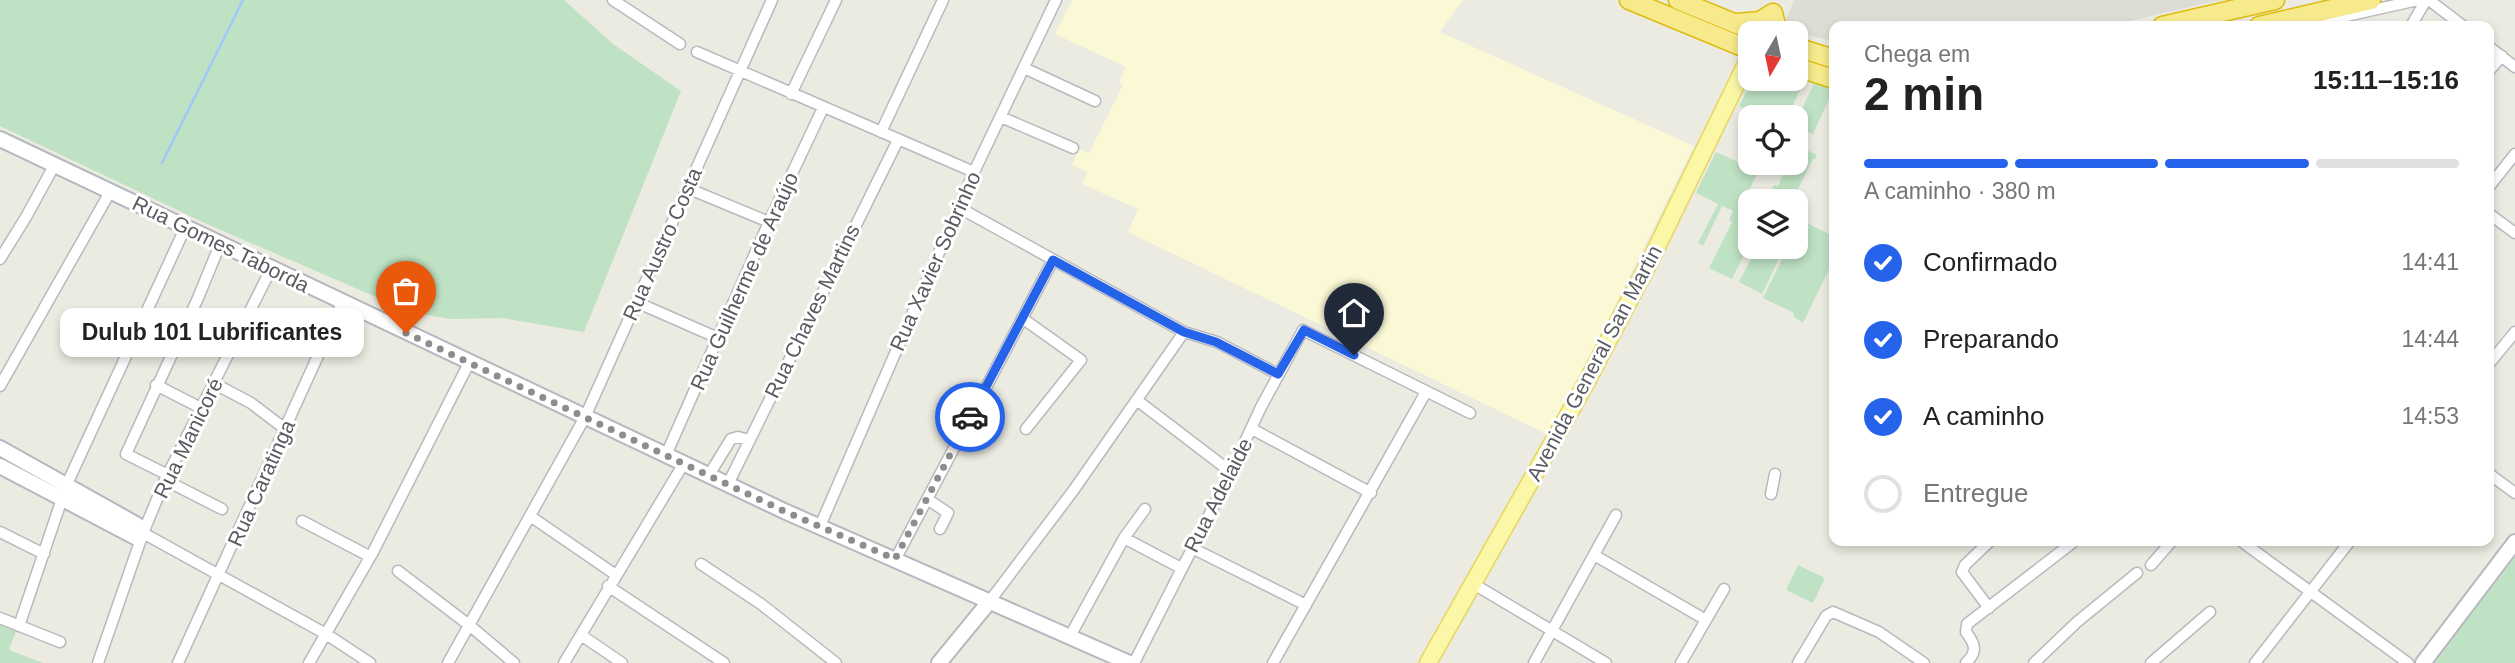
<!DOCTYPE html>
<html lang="pt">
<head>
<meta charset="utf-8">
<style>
	body { margin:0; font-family:Arial,sans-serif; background:#f2f2f2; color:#222; height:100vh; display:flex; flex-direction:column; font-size:26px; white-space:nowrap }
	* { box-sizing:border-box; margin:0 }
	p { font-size:23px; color:#767676 }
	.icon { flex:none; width:38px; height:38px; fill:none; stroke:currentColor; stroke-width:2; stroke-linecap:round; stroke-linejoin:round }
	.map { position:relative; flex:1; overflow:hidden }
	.drawer { position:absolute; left:1829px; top:21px; width:665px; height:525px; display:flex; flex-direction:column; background:#fff; border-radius:14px; box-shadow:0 4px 10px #0003 }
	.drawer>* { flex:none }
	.needle { width:46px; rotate:189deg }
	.controls { position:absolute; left:1738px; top:21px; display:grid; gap:14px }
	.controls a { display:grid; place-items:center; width:70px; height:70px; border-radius:14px; background:#fff; box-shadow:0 4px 10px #0003; font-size:35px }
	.pin { position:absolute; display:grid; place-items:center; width:60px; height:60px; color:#fff; margin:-72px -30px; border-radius:50% 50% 50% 0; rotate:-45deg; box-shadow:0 0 7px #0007 }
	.pin .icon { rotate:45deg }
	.courier { position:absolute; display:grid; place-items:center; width:70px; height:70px; margin:-35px; border:5px solid #2563eb; border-radius:50%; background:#fff; color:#222; box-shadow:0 2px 9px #0007 }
	.bubble { position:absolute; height:49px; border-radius:14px; background:#fff; box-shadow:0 4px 10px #0003; font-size:23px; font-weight:700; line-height:49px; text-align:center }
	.head em { font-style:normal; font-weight:700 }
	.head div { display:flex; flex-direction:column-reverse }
	.head { display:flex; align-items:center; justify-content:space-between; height:119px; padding:0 35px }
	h1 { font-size:46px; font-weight:700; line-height:52px }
	.bar { display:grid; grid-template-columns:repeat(4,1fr); gap:10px 7px; align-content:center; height:84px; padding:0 35px }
	.bar i { height:9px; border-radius:5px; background:#e0e0e0 }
	.bar .current { background:#2563eb }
	.bar p { grid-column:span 4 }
	ol { padding:0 35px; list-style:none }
	li { display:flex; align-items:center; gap:21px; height:77px }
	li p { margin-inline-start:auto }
	li .icon { padding:7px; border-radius:50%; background:#2563eb; color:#fff; stroke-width:4 }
	li:last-child { color:#767676 }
	li i { width:38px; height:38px; border:4px solid #e0e0e0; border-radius:50% }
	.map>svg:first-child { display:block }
</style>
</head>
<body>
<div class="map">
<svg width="2515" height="663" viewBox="0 0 2515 663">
	<rect width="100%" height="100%" fill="#ebebe1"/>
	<path fill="#fbf8d6" d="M 1072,0 L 1463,0 L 1440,32 L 1694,146 L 1551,436 L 1128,232 L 1138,209 L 1082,184 L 1087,172 L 1072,165 L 1079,149 L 1089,153 L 1123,85 L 1119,82 L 1126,67 L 1055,34 Z"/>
	<path fill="#dddcd5" d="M 1794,0 L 2221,0 L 2107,26 L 1834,26 L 1834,41 L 1789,31 L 1783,27 Z"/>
	<path fill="#bee2c3" d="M 0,0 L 564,0 L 613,44 L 681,91 L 584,332 L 502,318 L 451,319 L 411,312 L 207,224 L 0,126 Z
		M 1753,79 L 1804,80 L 1788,117 L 1765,117 L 1739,106 Z
		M 1815,81 L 1834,88 L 1813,134 L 1796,126 L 1796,122 Z
		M 1796,145 L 1817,155 L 1815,159 L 1813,159 L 1792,201 L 1766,201 L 1774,185 L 1778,186 L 1786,168 L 1782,166 L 1784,163 L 1796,163 Z
		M 1716,152 L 1758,171 L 1739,213 L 1750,218 L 1750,243 L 1732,279 L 1709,268 L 1732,222 L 1729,220 L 1733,211 L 1722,206 L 1703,246 L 1698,243 L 1718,204 L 1696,193 Z
		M 1796,218 L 1831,235 L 1834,228 L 1834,259 L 1803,323 L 1793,316 L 1794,313 L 1763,298 L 1787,249 L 1784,248 L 1762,294 L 1739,282 L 1757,247 L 1796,247 L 1796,239 L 1802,242 L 1809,227 L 1796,221 Z
		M 2515,557 L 2515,663 L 2434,663 Z
		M 1798,565 L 1825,578 L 1813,603 L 1786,590 Z
		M 0,624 L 16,631 L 9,650 L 43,663 L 0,663 Z"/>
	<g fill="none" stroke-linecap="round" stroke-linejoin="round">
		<path stroke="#a2c7fa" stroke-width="2.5" d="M 162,163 L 243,0"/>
		<g stroke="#b8b9bf" stroke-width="13">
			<path id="street" d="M 613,0 L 680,44
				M 2429,0 L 2463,26
				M 2301,26 L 2418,0
				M 2411,26 L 2426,0
				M 2488,46 L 2515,67
				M 697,52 L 974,172
				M 1024,68 L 1095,101
				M 2488,72 L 2502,56
				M 791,94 L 836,0
				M 1001,117 L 1073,148
				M 881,132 L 943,0
				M 687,188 L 769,222
				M 2488,188 L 2515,154
				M 958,207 L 1184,332 L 1217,342 L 1278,374
				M 2488,213 L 2515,233
				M 0,259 L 26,217 L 55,164
				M 636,302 L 718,338
				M 1022,318 L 1081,360 L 1026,429
				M 2488,365 L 2515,332
				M 215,384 L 251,403 L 285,429
				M 156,385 L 201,408
				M 0,386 L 110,192
				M 1138,401 L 1231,472
				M 1252,429 L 1371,493
				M 666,455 L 769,222 L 823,108
				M 2488,473 L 2515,493
				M 168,475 L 126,454 L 198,298 L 221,242
				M 709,475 L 731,439 L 738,437 L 749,440
				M 165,480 L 222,509
				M 728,484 L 898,140
				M 1771,494 L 1775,474
				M 927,499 L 948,513 L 940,529
				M 530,516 L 616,575
				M 302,521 L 369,556
				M 820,526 L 974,172 L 1056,0
				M 0,532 L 44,554
				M 143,533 L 326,634 L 370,663
				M 1124,538 L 1181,568
				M 2241,541 L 2408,663
				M 1192,548 L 1306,605
				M 1594,555 L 1706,620
				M 895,560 L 1053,260
				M 701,564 L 761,604 L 836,663
				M 2151,565 L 2172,541
				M 398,571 L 469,625 L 514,663
				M 1472,583 L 1606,663
				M 608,586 L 724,663
				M 989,602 L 1073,491 L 1184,332
				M 1989,608 L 1962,572 L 1965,565 L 1990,541
				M 0,618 L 60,642
				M 19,626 L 67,484 L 186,226
				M 581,635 L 622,663
				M 1069,638 L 1124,538 L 1145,509
				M 98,663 L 143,533 L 165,480 L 272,267
				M 178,663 L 342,303
				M 309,663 L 373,552 L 469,363
				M 448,663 L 585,417 L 772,0
				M 564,663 L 684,463
				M 1134,663 L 1231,472 L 1261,407 L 1303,330 L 1470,413
				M 1273,663 L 1426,392
				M 1534,663 L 1616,515
				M 1681,663 L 1724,589
				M 1798,663 L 1826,616 L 1833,612 L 1879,632 L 1924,663
				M 1966,663 C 1978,651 1975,644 1966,632 L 1967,624 L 2072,543
				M 2034,663 L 2077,622 L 2137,573
				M 2151,663 L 2210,612
				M 2255,663 L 2350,541"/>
		</g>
		<g stroke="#b6b8bf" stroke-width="18">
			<path id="secondary" d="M 0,139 L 784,511 L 1129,663
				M 0,448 L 141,527 L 143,533 L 135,537 L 0,466
				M 939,663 L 989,602
				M 2423,663 L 2515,542"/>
		</g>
		<g stroke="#e8d55d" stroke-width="19">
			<path id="primary" d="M 1428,663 L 1585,385 L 1650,261 L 1750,56"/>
		</g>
		<g stroke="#dfbb0d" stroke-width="21">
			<path id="highway" d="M 1629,0 L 1750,50
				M 1678,0 L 1758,33
				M 1773,13 L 1778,33
				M 1737,23 L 1760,21 L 1773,13
				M 2162,26 L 2275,0
				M 2259,26 L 2371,0
				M 1796,47 L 1834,59
				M 1796,67 L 1834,79"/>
		</g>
		<use href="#street" stroke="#fff" stroke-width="10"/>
		<use href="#secondary" stroke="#fff" stroke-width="14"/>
		<use href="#primary" stroke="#faf8a7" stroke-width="16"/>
		<use href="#highway" stroke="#f6ea8d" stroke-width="18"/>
	</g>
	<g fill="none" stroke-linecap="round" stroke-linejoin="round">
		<path stroke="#8c8d8e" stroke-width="7" stroke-dasharray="0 12.6" d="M 406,333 L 784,511 L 895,559 L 970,417"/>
		<path stroke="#2563eb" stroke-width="9" d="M 970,417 L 1053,260 L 1184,332 L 1216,342 L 1278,374 L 1304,330 L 1354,355"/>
	</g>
	<g text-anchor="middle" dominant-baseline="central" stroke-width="6" stroke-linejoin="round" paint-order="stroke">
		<g font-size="21" fill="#595b61" stroke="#fff">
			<text transform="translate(221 244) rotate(26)">Rua Gomes Taborda</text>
			<text transform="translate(662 244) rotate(-66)">Rua Austro Costa</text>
			<text transform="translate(935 261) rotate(-66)">Rua Xavier Sobrinho</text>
			<text transform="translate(744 281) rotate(-66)">Rua Guilherme de Araújo</text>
			<text transform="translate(812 311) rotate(-64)">Rua Chaves Martins</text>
			<text transform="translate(1594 363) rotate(-62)">Avenida General San Martin</text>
			<text transform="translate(188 438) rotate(-64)">Rua Manicoré</text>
			<text transform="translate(261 483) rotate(-66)">Rua Caratinga</text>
			<text transform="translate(1218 495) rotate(-63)">Rua Adelaide</text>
		</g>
	</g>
</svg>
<div class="controls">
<a><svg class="needle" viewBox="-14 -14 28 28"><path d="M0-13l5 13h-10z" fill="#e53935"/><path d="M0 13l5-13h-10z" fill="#767676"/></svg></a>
<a><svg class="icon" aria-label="locate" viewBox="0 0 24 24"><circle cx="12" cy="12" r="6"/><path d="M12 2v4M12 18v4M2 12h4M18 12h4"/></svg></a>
<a><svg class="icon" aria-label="layers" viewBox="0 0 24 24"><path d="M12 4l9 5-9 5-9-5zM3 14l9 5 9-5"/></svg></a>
</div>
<div class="pin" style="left:406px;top:333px;background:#ea580c"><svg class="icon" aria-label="bag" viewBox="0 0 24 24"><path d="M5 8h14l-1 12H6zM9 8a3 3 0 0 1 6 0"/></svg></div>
<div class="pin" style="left:1354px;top:355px;background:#1f2937"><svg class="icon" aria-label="home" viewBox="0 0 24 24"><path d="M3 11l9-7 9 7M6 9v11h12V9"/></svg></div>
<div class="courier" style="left:970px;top:417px"><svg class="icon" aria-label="car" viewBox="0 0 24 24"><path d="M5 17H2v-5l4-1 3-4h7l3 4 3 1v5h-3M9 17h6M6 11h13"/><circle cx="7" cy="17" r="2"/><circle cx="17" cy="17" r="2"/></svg></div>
<div class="bubble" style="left:60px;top:308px;width:304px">Dulub 101 Lubrificantes</div>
<section class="drawer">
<div class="head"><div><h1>2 min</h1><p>Chega em</p></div><em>15:11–15:16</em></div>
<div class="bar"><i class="current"></i><i class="current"></i><i class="current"></i><i></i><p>A caminho · 380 m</p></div>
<ol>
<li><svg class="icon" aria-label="check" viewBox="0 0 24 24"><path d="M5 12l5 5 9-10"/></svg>Confirmado<p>14:41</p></li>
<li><svg class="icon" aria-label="check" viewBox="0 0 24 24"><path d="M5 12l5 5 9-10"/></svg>Preparando<p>14:44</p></li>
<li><svg class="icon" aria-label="check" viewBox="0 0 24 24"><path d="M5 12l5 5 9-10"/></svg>A caminho<p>14:53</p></li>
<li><i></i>Entregue</li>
</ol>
</section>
</div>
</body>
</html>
